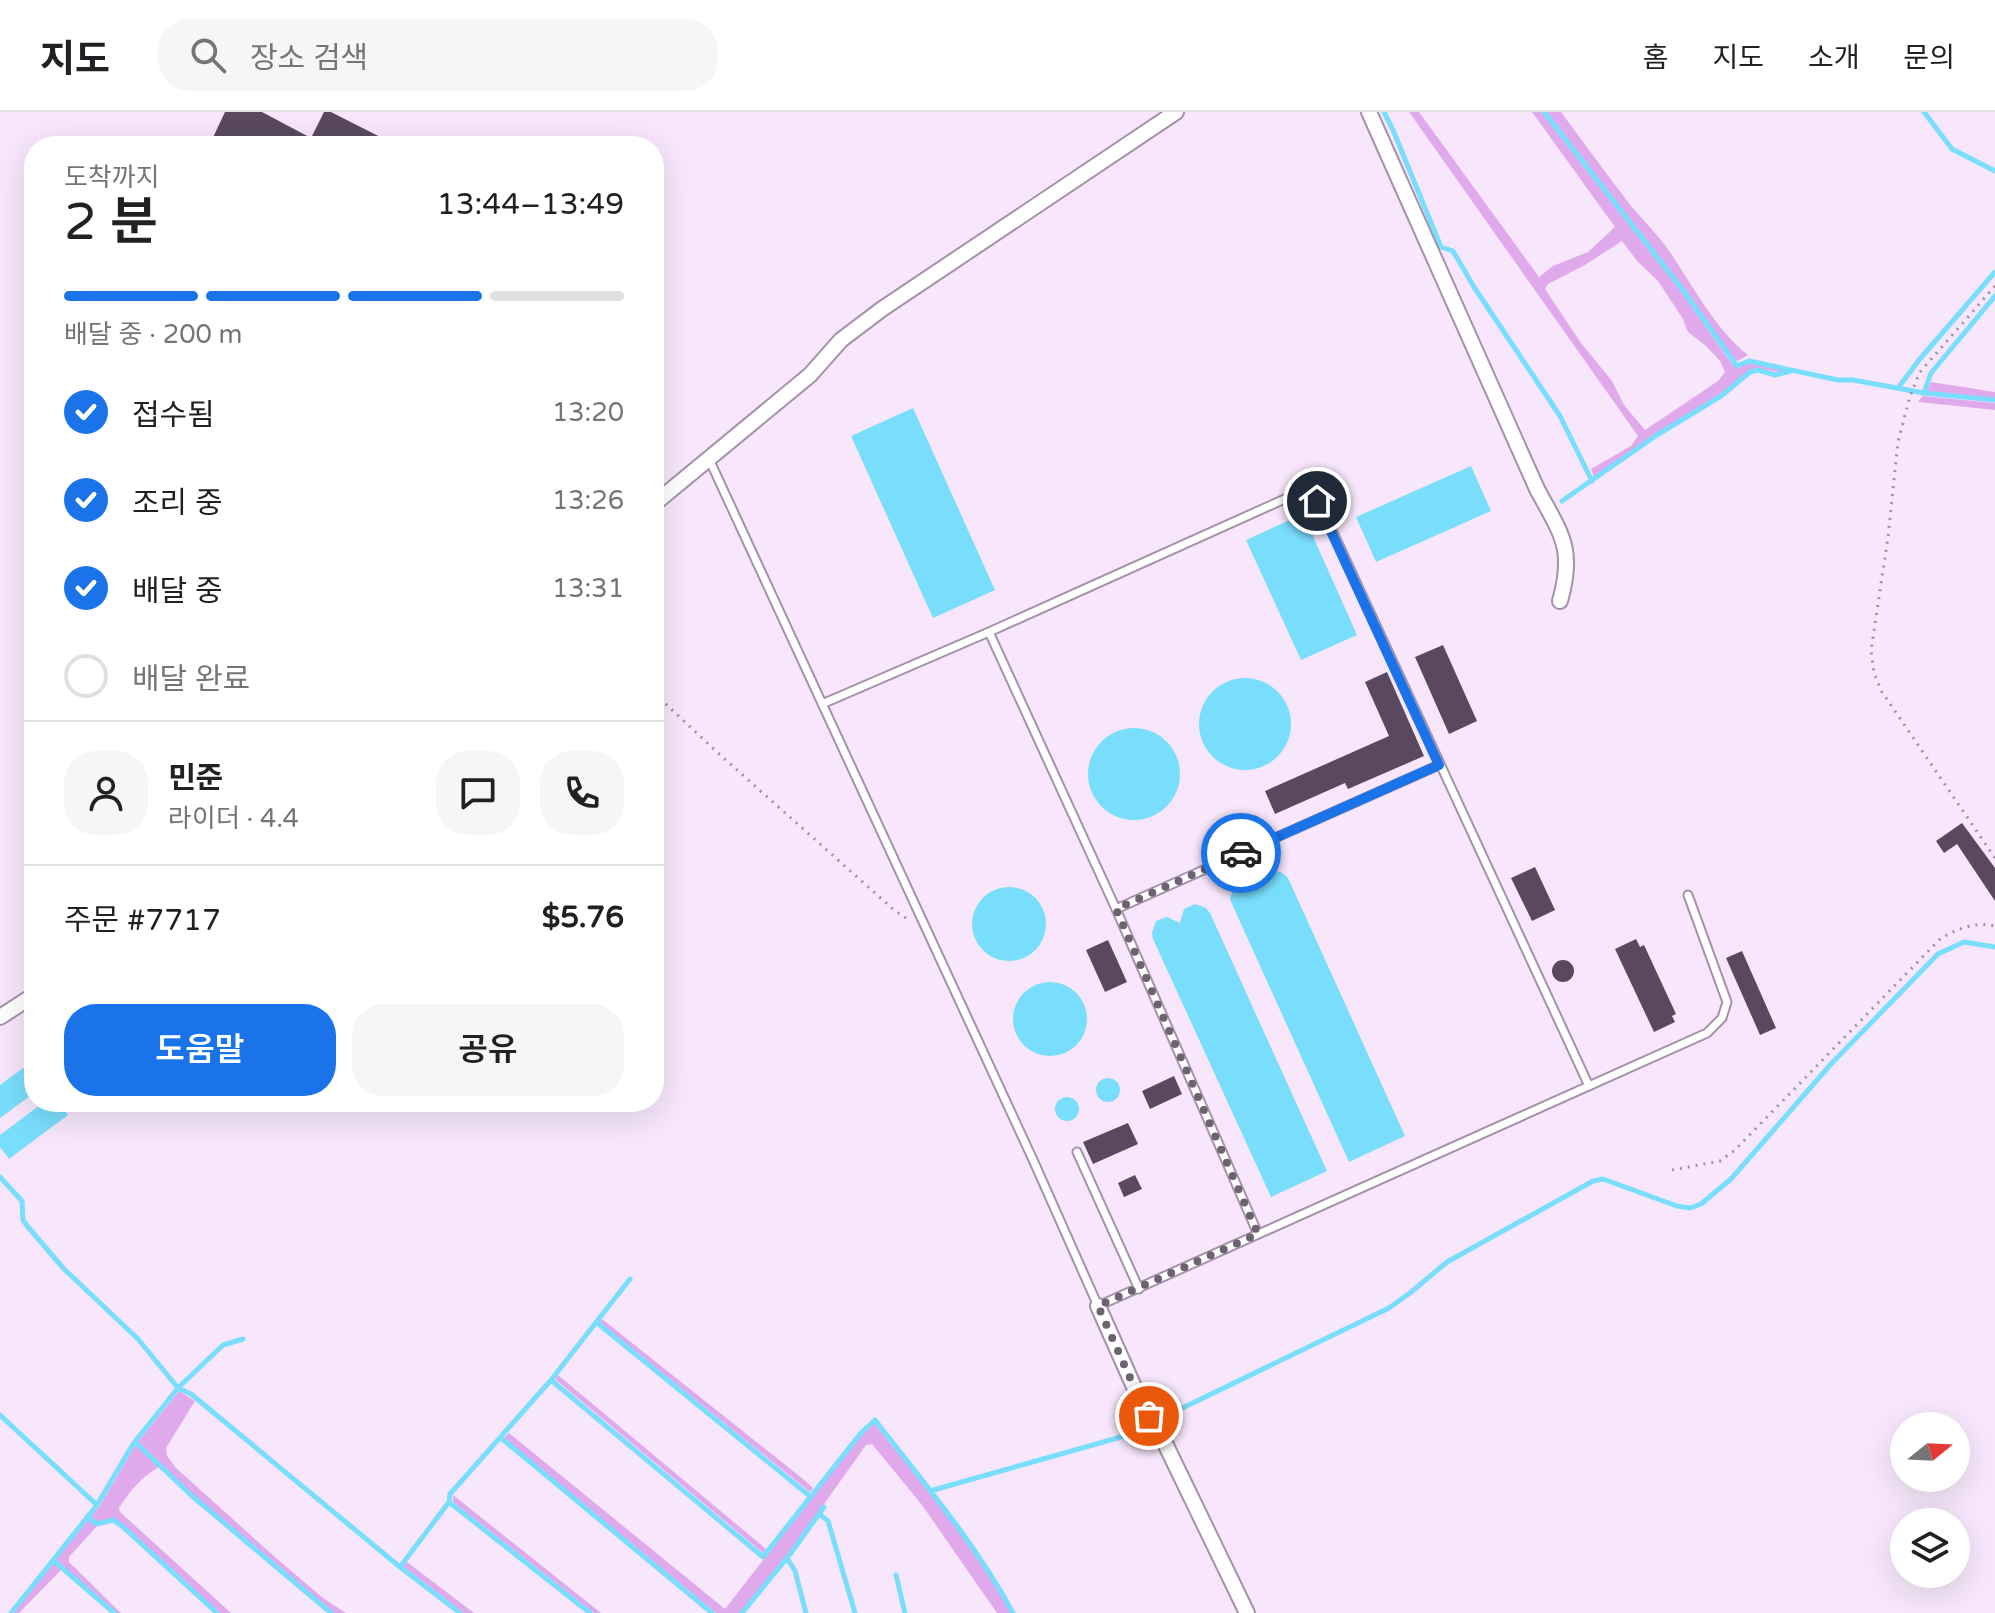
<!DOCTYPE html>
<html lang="ko">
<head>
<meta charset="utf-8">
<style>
	body { margin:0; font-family:"Varela Round","Noto Sans KR",sans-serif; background:#f6f6f6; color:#202124; height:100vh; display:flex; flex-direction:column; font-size:30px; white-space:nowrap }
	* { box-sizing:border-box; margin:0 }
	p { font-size:26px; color:#757577 }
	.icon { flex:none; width:44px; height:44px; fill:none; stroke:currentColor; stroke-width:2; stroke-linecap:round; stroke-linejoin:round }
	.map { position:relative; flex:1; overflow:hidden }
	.details { position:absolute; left:24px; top:24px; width:640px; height:976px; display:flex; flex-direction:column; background:#fff; border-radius:32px; box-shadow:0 8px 32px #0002 }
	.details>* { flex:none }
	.needle { width:52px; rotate:72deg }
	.fabs { position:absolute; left:1890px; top:1300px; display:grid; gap:16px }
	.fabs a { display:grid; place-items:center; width:80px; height:80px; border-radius:50%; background:#fff; box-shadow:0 8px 32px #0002; font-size:40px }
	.pin { position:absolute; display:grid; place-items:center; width:68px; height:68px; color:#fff; margin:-34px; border:4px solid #fff; border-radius:50%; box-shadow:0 2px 8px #0007 }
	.courier { position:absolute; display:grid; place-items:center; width:80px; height:80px; margin:-40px; border:6px solid #1a73e8; border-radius:50%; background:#fff; color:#222; box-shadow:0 2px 10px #0007 }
	.summary em { font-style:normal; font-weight:600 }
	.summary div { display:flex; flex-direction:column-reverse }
	.summary { display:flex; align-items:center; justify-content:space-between; height:136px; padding:0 40px }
	h1 { font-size:52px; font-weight:600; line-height:60px }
	.bar { display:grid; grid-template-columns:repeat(4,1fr); gap:12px 8px; align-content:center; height:96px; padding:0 40px }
	.bar i { height:10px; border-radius:6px; background:#e0e0e0 }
	.bar .selected { background:#1a73e8 }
	.bar p { grid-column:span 4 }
	.line { display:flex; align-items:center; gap:20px; padding:0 40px; border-top:2px solid #e0e0e0 }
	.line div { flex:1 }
	.round { display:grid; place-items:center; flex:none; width:84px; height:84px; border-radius:32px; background:#f6f6f6 }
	ol { padding:0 40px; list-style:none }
	li { display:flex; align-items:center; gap:24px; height:88px }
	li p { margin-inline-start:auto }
	li .icon { padding:8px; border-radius:50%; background:#1a73e8; color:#fff; stroke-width:4 }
	li:last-child { color:#757577 }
	li i { width:44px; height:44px; border:4px solid #e0e0e0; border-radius:50% }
	.action { display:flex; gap:16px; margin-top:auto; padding:16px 40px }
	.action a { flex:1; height:92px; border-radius:32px; background:#1a73e8; color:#fff; font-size:32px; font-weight:600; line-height:92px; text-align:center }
	.action a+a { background:#f6f6f6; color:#202124 }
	header { display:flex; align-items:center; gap:48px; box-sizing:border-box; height:112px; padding:0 40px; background:#fff; border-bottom:2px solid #e0e0e0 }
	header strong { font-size:38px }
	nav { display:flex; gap:44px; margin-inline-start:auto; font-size:28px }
	.search { width:560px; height:72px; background:#f6f6f6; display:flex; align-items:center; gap:20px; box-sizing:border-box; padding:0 28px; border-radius:32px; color:#757577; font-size:30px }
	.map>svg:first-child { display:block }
</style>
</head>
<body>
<header>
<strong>지도</strong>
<div class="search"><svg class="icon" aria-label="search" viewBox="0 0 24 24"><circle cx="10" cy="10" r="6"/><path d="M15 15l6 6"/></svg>장소 검색</div>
<nav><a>홈</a><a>지도</a><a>소개</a><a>문의</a></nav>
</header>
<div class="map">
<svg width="1995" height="1501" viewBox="0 0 1995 1501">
	<rect width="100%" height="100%" fill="#f8e7fc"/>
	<path fill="#dfa9ec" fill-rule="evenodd" d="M 1409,0 L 1419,0 L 1539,165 L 1553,154 L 1588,140 L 1615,115 L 1532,0 L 1541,0 L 1680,178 L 1732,252 L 1740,255 L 1749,250 L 1789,259 C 1776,263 1765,254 1753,258 C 1741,262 1730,276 1718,283 C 1676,309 1635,338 1594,365 L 1591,357 L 1631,334 L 1638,324 ZM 1622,129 L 1638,150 L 1658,169 L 1683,207 L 1688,220 L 1706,234 L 1720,249 L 1725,260 L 1718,269 L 1645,318 L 1624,293 L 1612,269 L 1581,231 L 1545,177 L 1548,172 L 1585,153 Z
		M 1547,0 L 1561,0 C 1584,31 1607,63 1631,94 C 1643,108 1656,121 1667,136 C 1693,173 1713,215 1748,243 L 1738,249 L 1734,247 L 1683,175 Z
		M 1931,270 L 1995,280 L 1995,286 L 1927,279 Z
		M 1923,284 L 1995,291 L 1995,298 L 1918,290 Z
		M 602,1207 L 803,1367 L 813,1376 L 810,1380 L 599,1210 Z
		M 558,1263 L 766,1437 L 763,1441 L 555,1267 Z
		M 179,1279 L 195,1289 L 166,1336 L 167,1344 L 176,1356 L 276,1446 L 323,1486 L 346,1501 L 333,1501 L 192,1382 L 138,1330 Z
		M 874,1311 C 922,1372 975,1433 1011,1501 L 997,1501 L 922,1393 L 872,1332 L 866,1333 L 790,1440 L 740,1501 L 716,1501 L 504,1326 L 509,1321 L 725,1497 L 861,1323 Z
		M 136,1332 L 159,1355 C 141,1365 130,1379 119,1396 L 120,1400 L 231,1501 L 220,1501 L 124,1414 L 113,1407 L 98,1410 L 89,1405 L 99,1395 Z
		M 453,1383 L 601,1501 L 594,1501 L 453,1390 Z
		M 87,1407 L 97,1414 L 69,1445 L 69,1450 L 121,1501 L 115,1501 L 54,1448 Z
		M 53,1450 L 62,1457 L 19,1501 L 13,1501 Z
		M 407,1450 L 474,1501 L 463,1501 L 403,1454 Z"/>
	<path fill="#79defc" d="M 913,296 L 995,478 L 933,506 L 851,324 Z
		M 1471,354 L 1491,399 L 1376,450 L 1356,405 Z
		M 1303,402 L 1357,523 L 1301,548 L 1246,428 Z
		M1199 612a46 46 0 1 1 92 0a46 46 0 1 1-92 0Z
		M1088 662a46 46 0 1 1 92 0a46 46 0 1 1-92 0Z
		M 1273,757 L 1284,762 L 1288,766 L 1405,1024 L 1349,1050 L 1232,792 L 1230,786 L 1234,775 L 1245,770 L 1259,777 L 1263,762 Z
		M972 812a37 37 0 1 1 74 0a37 37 0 1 1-74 0Z
		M 1195,792 L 1206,796 L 1210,801 L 1327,1059 L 1271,1085 L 1153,827 L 1152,821 L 1156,809 L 1167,805 L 1180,811 L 1184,797 Z
		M1013 907a37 37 0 1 1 74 0a37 37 0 1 1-74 0Z
		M 30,951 L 34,957 L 34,981 L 0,1006 L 0,973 Z
		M1096 978a12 12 0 1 1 24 0a12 12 0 1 1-24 0Z
		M1055 997a12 12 0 1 1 24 0a12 12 0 1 1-24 0Z
		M 44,990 L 59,990 L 68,1003 L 9,1047 L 0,1035 L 0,1023 Z"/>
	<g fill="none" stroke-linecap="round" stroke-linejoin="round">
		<path stroke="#79defc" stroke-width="5" d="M 1384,0 L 1393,18 L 1441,135 L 1453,139 L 1474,175 L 1560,304 L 1592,369
			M 1544,0 L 1682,177 L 1737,254 L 1749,249 L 1838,268 L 1853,268 L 1924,281 L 1995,288
			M 1924,0 L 1952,37 L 1995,59
			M 1898,276 L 1919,248 L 1995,160
			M 1924,281 L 1931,261 L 1995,184
			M 1562,389 L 1657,323 L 1721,284 L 1750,260 L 1758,258 L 1775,263 L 1791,259
			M 0,1065 L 22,1089 L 23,1108 L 28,1115 L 64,1157 L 138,1227 L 178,1276 L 191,1282 L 400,1455 L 449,1390 L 450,1382 L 551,1268 L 630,1167
			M 596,1210 L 811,1385
			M 551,1268 L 763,1445 L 860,1322 L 875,1308 C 923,1370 976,1432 1013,1501
			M 0,1303 L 97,1393
			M 501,1326 L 712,1501
			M 135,1330 L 192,1384 L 331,1501
			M 930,1379 L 1121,1325 L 1141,1316 L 1389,1196 L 1410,1181 L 1447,1150 L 1593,1069 L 1603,1067 L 1677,1094 L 1690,1096 L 1701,1092 L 1731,1067 L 1831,952 L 1938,842 L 1964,830 L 1995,835
			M 449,1390 L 590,1501
			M 819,1402 L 828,1409 L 855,1501
			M 87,1405 L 97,1412 L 113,1408 L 123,1415 L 217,1501
			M 787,1446 L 795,1459 L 806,1501
			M 53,1448 L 114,1501
			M 400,1455 L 460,1501
			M 896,1463 L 905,1501
			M 11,1501 L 97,1393 L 133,1332 L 178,1276 L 223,1233 L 243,1227
			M 742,1501 L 791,1441 L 824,1395"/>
	</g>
	<path fill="#59485f" d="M 225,0 L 262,0 L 311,26 L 324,0 L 331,0 L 398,34 L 209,34 Z
		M 1443,533 L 1477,609 L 1449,622 L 1415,545 Z
		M 1387,560 L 1424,644 L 1348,677 L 1345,671 L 1275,702 L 1265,679 L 1389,624 L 1365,570 Z
		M 1962,711 L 1995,756 L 1995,789 L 1957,732 L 1944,741 L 1936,729 Z
		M 1535,755 L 1555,798 L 1532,809 L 1511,766 Z
		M 1636,827 L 1640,835 L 1644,833 L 1676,902 L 1672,904 L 1675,910 L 1654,920 L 1615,837 Z
		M 1108,828 L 1127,870 L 1105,880 L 1086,838 Z
		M 1742,839 L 1776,916 L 1760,923 L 1726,846 Z
		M1552 859a11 11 0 1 1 22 0a11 11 0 1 1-22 0Z
		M 1174,964 L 1182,982 L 1150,997 L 1142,979 Z
		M 1128,1011 L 1138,1032 L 1093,1052 L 1083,1030 Z
		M 1135,1063 L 1142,1077 L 1124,1085 L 1118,1071 Z"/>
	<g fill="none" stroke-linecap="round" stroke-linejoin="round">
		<g stroke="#a591aa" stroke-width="11">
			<path id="service" d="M 709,347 L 1034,1050 L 1098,1194 L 1707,921 L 1722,906 L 1727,890 L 1688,783
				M 989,520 L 1116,797 L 1258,1122
				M 822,592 L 989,520 L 1298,381 L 1310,380 L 1331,416 L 1589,974
				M 1116,797 L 1439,653
				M 1077,1040 L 1139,1177"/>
		</g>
		<g stroke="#a591aa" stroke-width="18">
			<path id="minor" d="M 1369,0 L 1537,377 C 1561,422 1575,436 1560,489
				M 654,392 L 810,263 L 841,228 L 882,197 L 1176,0
				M 0,905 L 34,883
				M 1098,1194 L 1139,1286 L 1160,1321 L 1247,1501"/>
		</g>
		<path stroke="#9e91a1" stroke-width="3" stroke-dasharray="2 6" stroke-linecap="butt" d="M 1995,174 L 1920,260 L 1910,284 L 1898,330 L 1888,425 L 1871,539 L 1874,561 L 1882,580 L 1995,746
			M 654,581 L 718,641 L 894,798 L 909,808
			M 1672,1058 L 1720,1049 L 1735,1038 L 1941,826 C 1958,817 1975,809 1995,814"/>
		<use href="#service" stroke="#fff" stroke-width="7"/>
		<use href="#minor" stroke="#fff" stroke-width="14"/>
	</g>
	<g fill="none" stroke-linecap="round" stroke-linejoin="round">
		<path stroke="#6d6270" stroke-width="8" stroke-dasharray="0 14.4" d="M 1149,1304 L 1139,1286 L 1098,1194 L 1258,1122 L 1116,797 L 1241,741"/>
		<path stroke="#1a73e8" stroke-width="10" d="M 1241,741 L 1439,653 L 1317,389"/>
	</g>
</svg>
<div class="fabs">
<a><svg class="needle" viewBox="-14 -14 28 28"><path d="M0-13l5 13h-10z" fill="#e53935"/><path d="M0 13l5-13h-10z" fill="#757577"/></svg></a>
<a><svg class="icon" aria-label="layers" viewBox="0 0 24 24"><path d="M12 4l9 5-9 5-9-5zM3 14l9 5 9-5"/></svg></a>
</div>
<div class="pin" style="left:1149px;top:1304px;background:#ea580c"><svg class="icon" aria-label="bag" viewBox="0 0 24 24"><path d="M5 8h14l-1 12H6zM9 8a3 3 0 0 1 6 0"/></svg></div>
<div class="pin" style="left:1317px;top:389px;background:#1f2937"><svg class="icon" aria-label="home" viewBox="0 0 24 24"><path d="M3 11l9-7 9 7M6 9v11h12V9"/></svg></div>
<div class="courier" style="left:1241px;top:741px"><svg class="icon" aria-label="car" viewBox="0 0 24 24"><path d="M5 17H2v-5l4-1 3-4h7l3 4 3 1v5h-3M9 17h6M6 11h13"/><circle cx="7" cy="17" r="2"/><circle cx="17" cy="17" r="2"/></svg></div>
<section class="details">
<div class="summary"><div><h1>2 분</h1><p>도착까지</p></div><em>13:44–13:49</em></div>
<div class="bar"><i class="selected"></i><i class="selected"></i><i class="selected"></i><i></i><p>배달 중 · 200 m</p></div>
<ol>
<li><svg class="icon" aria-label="check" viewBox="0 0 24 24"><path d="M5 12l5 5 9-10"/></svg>접수됨<p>13:20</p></li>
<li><svg class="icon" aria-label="check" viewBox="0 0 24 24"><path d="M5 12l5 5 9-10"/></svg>조리 중<p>13:26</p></li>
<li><svg class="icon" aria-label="check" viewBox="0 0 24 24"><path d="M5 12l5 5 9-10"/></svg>배달 중<p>13:31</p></li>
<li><i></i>배달 완료</li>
</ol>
<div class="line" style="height:144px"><a class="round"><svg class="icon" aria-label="person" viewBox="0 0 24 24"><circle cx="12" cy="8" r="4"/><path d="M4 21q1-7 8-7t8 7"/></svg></a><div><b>민준</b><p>라이더 · 4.4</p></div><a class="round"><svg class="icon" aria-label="chat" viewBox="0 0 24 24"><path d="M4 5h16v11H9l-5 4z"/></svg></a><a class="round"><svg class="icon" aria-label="phone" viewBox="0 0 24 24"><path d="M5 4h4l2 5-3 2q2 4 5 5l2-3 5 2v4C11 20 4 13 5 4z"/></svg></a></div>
<div class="line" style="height:104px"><div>주문 #7717</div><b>$5.76</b></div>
<div class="action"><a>도움말</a><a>공유</a></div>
</section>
</div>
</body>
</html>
